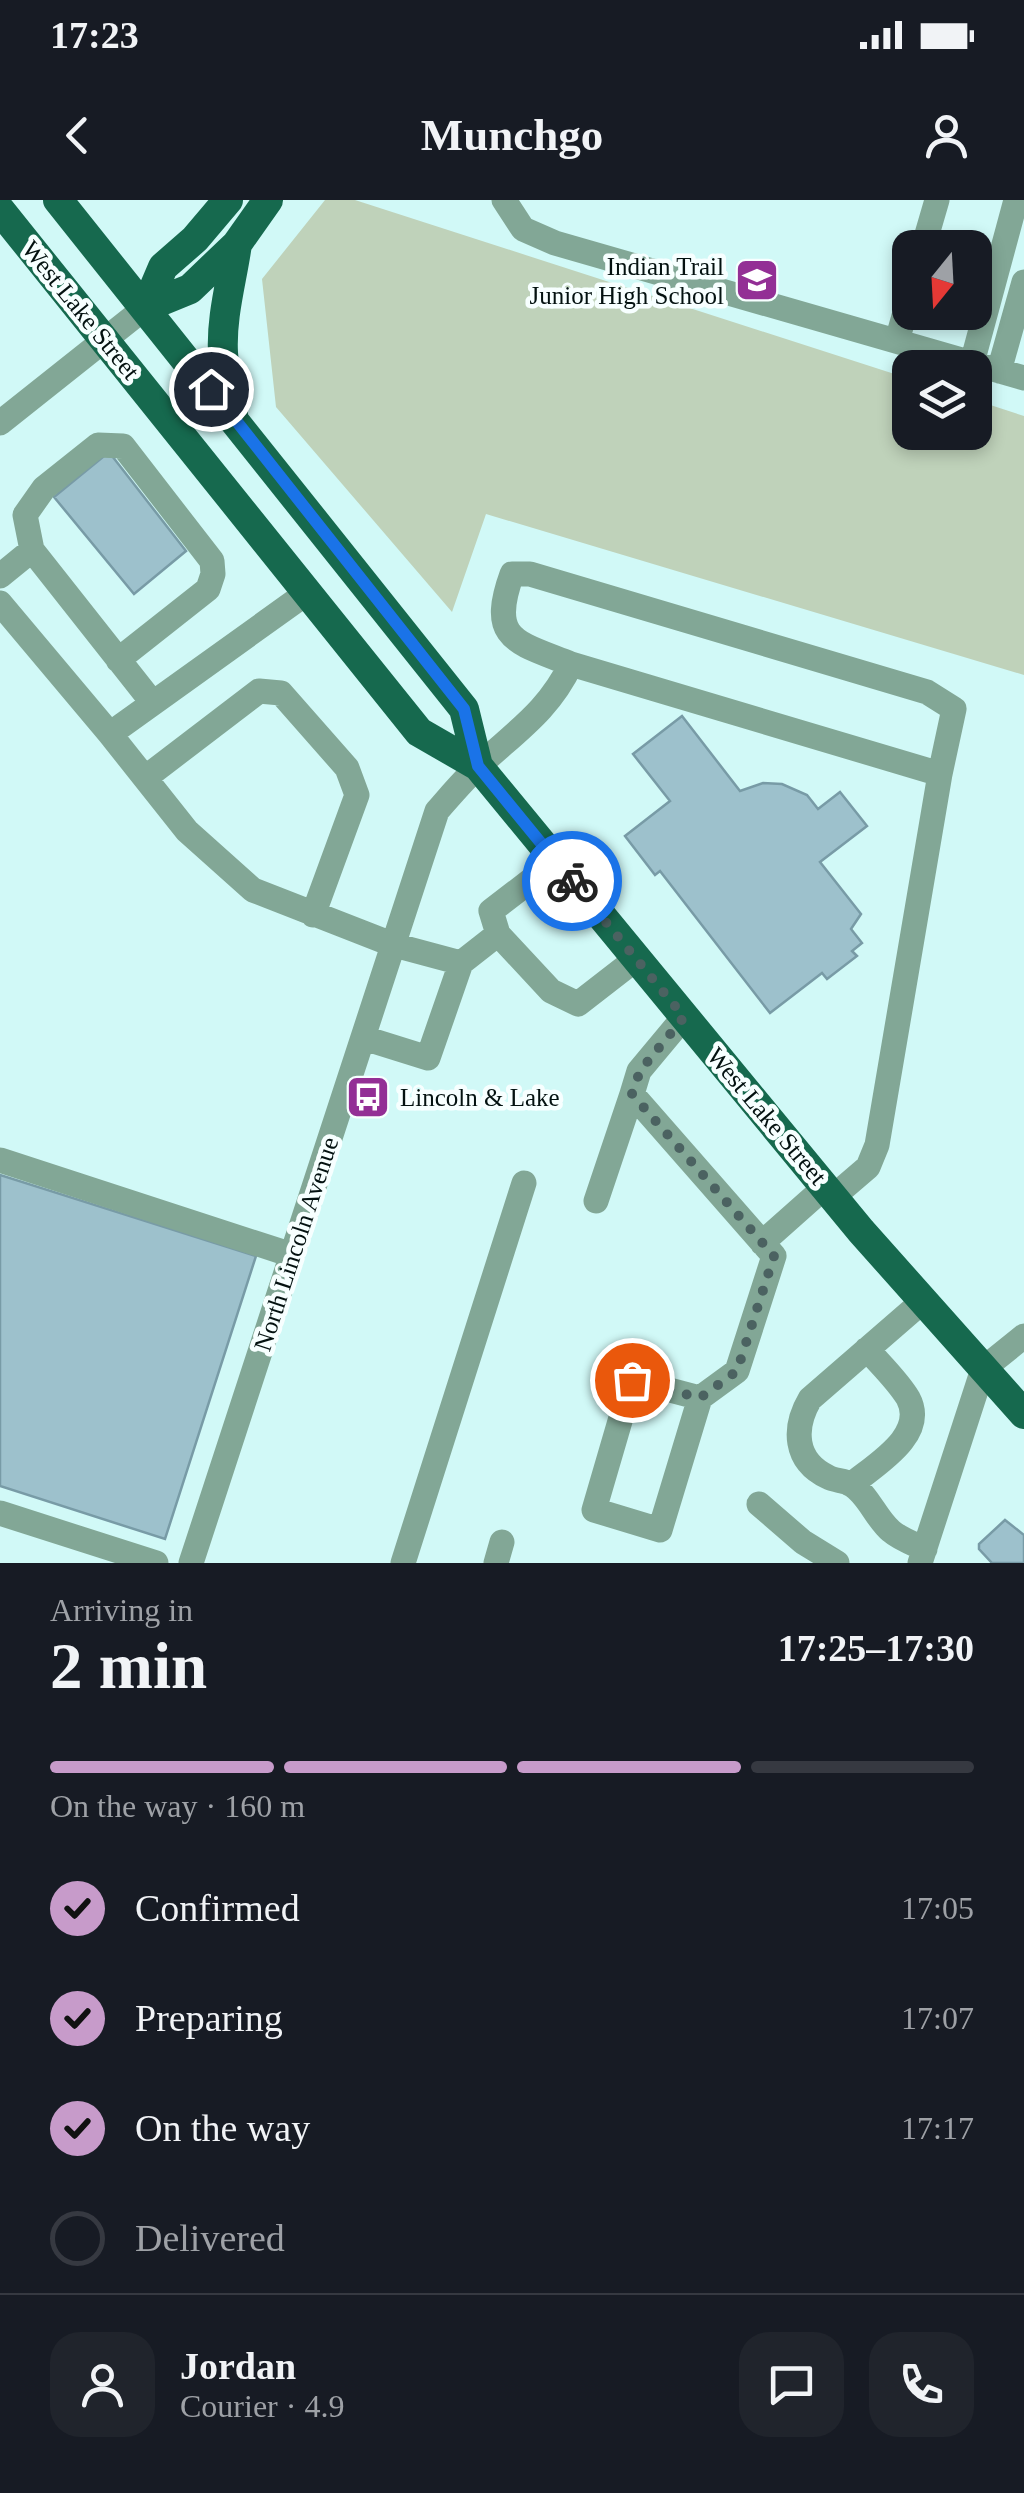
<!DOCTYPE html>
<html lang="en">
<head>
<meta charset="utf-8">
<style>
	body { margin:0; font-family:"Times New Roman",serif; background:#20242c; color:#f1f3f6; height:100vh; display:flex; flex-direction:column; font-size:38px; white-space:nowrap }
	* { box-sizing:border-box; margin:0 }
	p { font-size:32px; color:#9ea1a6 }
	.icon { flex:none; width:55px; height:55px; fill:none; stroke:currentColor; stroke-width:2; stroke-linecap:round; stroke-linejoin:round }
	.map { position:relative; height:1363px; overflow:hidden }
	.sheet { display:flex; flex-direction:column; background:#171b24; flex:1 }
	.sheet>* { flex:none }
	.needle { width:65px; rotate:198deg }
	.fabs { position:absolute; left:892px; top:30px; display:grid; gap:20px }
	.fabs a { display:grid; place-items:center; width:100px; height:100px; border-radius:20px; background:#171b24; box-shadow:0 5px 15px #0003; font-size:50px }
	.pin { position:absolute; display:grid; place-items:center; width:85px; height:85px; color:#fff; margin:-42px; border:5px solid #fff; border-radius:50%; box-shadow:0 2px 10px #0007 }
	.courier { position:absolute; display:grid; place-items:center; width:100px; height:100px; margin:-50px; border:8px solid #1a73e8; border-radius:50%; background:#fff; color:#222; box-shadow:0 2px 12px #0007 }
	.headline em { font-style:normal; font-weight:700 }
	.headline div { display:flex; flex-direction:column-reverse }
	.headline { display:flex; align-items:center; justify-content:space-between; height:170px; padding:0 50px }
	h1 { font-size:65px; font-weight:700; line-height:75px }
	.bar { display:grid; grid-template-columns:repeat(4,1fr); gap:15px 10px; align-content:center; height:120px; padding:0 50px }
	.bar i { height:12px; border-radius:8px; background:#363941 }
	.bar .current { background:#c79bca }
	.bar p { grid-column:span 4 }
	.line { display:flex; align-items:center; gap:25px; padding:0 50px; border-top:2px solid #363941 }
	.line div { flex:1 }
	.round { display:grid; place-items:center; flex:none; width:105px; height:105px; border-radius:30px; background:#20242c }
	ol { padding:0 50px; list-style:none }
	li { display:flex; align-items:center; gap:30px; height:110px }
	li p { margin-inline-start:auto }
	li .icon { padding:10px; border-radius:50%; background:#c79bca; color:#111; stroke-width:4 }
	li:last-child { color:#9ea1a6 }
	li i { width:55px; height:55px; border:5px solid #363941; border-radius:50% }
	.status { display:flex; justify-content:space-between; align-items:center; height:70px; padding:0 50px; background:#171b24; direction:ltr }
	.status svg { height:28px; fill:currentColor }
	header { display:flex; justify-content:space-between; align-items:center; height:130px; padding:0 50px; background:#171b24; font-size:45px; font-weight:700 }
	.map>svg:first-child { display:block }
</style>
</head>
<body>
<div class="status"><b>17:23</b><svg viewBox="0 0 49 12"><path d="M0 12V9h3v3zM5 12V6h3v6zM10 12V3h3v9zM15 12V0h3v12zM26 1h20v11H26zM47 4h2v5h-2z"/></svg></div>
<header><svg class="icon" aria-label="back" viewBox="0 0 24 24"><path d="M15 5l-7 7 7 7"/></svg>Munchgo<svg class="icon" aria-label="person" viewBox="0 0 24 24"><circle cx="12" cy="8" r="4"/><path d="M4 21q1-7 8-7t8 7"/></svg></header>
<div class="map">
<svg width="1024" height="1363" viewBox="0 0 1024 1363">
	<rect width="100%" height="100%" fill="#d1f9f7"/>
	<path fill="#bfd2ba" d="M 325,0 L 355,0 L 910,179 L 910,232 L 975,232 L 975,200 L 1024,216 L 1024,475 L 486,314 L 452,412 L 276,207 L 262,79 Z"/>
	<path fill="#9dc1cc" stroke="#789ba6" stroke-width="2.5" d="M 109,252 L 186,351 L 134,394 L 54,297 Z
		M 682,516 L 740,591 L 763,583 L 782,584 L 807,595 L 818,609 L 840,592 L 867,626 L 820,662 L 861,714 L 851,729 L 862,743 L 852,751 L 857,756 L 827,779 L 822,773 L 770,813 L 660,671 L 655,675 L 625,636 L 670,601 L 633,554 Z
		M 0,975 L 256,1056 L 165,1339 L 0,1286 Z
		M 1005,1320 L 1024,1335 L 1024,1363 L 992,1363 L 979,1349 L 979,1344 Z"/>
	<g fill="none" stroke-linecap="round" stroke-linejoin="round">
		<path stroke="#82a796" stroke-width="25" d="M 504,0 L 523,29 L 555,43 L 1024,178
			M 923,48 L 937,0
			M 897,141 L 910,95
			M 972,163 L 1016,0
			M 999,171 L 1024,82
			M 0,223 L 146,107
			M 32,350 L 25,315 L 44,288 L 98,245 L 123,246 L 212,361 L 213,374 L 208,389 L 118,460
			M 0,376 L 32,350 L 152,502
			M 0,403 L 110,534 L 308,392
			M 571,464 C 516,442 488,440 512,374 L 530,374 L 927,492 L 954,509 L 940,574
			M 110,534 L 187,631 L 253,690 L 394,745 L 461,763 L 498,734
			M 145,578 L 259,491 L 281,493 L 347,568 L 357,595 L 313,715
			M 556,661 L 491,711 L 498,734 L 551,791 L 578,804 L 636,759
			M 684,817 L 639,871 L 632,894 L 774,1056 L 737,1171 L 700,1198 L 632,1180 L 594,1310 L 660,1330 L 700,1198
			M 364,838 L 428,858 L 461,763
			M 0,960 L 292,1055
			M 596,1001 L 632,894
			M 762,1043 L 825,987
			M 923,1101 L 810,1199 C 793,1228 794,1261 828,1277 C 835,1281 844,1280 850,1284 C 867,1292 876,1319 891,1331 C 900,1339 914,1344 925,1349
			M 852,1284 C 875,1265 928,1235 908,1198 C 898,1181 880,1164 867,1149
			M 759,1304 L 803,1342 L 837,1363
			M 0,1313 L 156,1363
			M 191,1363 L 437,611 C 451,595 465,578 481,564 C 518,530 549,510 571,464 L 940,574 L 877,945 L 868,967 L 833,997
			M 403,1363 L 524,983
			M 496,1363 L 502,1342
			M 920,1363 L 983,1169 L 1024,1136"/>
		<path stroke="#16694e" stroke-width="30" d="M 58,0 L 464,509 L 478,566
			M 0,10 L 419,532 L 478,566 L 861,1031 L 1024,1214
			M 146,107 L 190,89 L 237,44 L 268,0
			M 146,107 L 163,67 L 195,39 L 228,0
			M 233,214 C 233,193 224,173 223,153 C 221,116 232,80 237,44"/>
	</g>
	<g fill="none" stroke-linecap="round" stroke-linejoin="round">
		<path stroke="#4b6261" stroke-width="10" stroke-dasharray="0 18" d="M 572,681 L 684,817 L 640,871 L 632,894 L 774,1056 L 737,1171 L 700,1198 L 632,1180"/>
		<path stroke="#1a73e8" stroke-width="12" d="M 211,189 L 464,509 L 478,566 L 572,681"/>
	</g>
	<defs>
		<g id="school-square" transform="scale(2.25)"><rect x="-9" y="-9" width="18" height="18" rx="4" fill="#932f95" stroke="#f7ffff"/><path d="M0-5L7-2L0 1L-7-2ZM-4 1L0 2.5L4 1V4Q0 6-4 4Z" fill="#fff"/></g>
		<g id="bus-square" transform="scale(2.25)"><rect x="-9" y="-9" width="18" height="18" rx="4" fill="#932f95" stroke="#f7ffff"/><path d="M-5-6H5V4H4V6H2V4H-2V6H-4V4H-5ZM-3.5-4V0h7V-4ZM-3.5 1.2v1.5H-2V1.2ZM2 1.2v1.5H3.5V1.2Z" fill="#fff"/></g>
	</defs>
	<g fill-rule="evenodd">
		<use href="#school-square" x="757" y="80"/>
		<use href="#bus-square" x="368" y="897"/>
	</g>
	<g text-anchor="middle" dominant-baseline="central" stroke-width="9" stroke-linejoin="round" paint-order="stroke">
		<g font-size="25" fill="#031110" stroke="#f7ffff" text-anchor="end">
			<text x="724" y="66">Indian Trail<tspan x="724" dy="29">Junior High School</tspan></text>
			<text x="400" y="897" text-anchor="start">Lincoln &amp; Lake</text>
		</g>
		<g font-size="25" fill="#031110" stroke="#f7ffff">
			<text transform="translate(81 110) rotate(51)">West Lake Street</text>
			<text transform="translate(767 916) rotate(50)">West Lake Street</text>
			<text transform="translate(296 1044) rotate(-72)">North Lincoln Avenue</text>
		</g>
	</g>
</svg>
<div class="fabs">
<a><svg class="needle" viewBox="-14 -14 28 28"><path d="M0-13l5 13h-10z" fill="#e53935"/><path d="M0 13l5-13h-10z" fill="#9ea1a6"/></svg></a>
<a><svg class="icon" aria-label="layers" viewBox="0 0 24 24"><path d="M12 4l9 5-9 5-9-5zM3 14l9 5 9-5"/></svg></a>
</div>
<div class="pin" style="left:632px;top:1180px;background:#ea580c"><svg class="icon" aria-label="bag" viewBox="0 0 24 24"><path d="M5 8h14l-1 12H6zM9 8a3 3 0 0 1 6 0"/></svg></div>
<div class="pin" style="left:211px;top:189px;background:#1f2937"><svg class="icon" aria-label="home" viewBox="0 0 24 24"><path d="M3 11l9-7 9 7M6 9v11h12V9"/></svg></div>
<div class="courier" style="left:572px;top:681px"><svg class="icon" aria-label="bike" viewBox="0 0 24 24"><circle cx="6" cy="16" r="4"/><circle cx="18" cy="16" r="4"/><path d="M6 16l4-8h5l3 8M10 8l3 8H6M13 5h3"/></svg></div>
</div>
<section class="sheet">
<div class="headline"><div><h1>2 min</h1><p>Arriving in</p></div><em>17:25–17:30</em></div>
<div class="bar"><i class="current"></i><i class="current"></i><i class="current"></i><i></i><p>On the way · 160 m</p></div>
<ol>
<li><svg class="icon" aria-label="check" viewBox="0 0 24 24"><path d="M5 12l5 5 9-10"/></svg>Confirmed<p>17:05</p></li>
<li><svg class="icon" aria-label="check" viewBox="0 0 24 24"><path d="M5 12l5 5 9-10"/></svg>Preparing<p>17:07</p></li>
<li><svg class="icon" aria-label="check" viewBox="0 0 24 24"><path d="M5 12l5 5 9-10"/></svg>On the way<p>17:17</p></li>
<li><i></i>Delivered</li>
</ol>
<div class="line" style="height:180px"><a class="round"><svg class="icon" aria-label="person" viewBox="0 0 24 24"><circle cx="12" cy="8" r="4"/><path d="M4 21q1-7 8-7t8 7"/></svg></a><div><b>Jordan</b><p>Courier · 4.9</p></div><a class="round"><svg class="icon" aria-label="chat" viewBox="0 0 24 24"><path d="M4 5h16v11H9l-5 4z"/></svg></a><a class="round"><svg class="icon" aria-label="phone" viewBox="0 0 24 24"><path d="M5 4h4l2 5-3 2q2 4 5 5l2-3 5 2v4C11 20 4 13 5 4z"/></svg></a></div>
</section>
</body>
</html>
